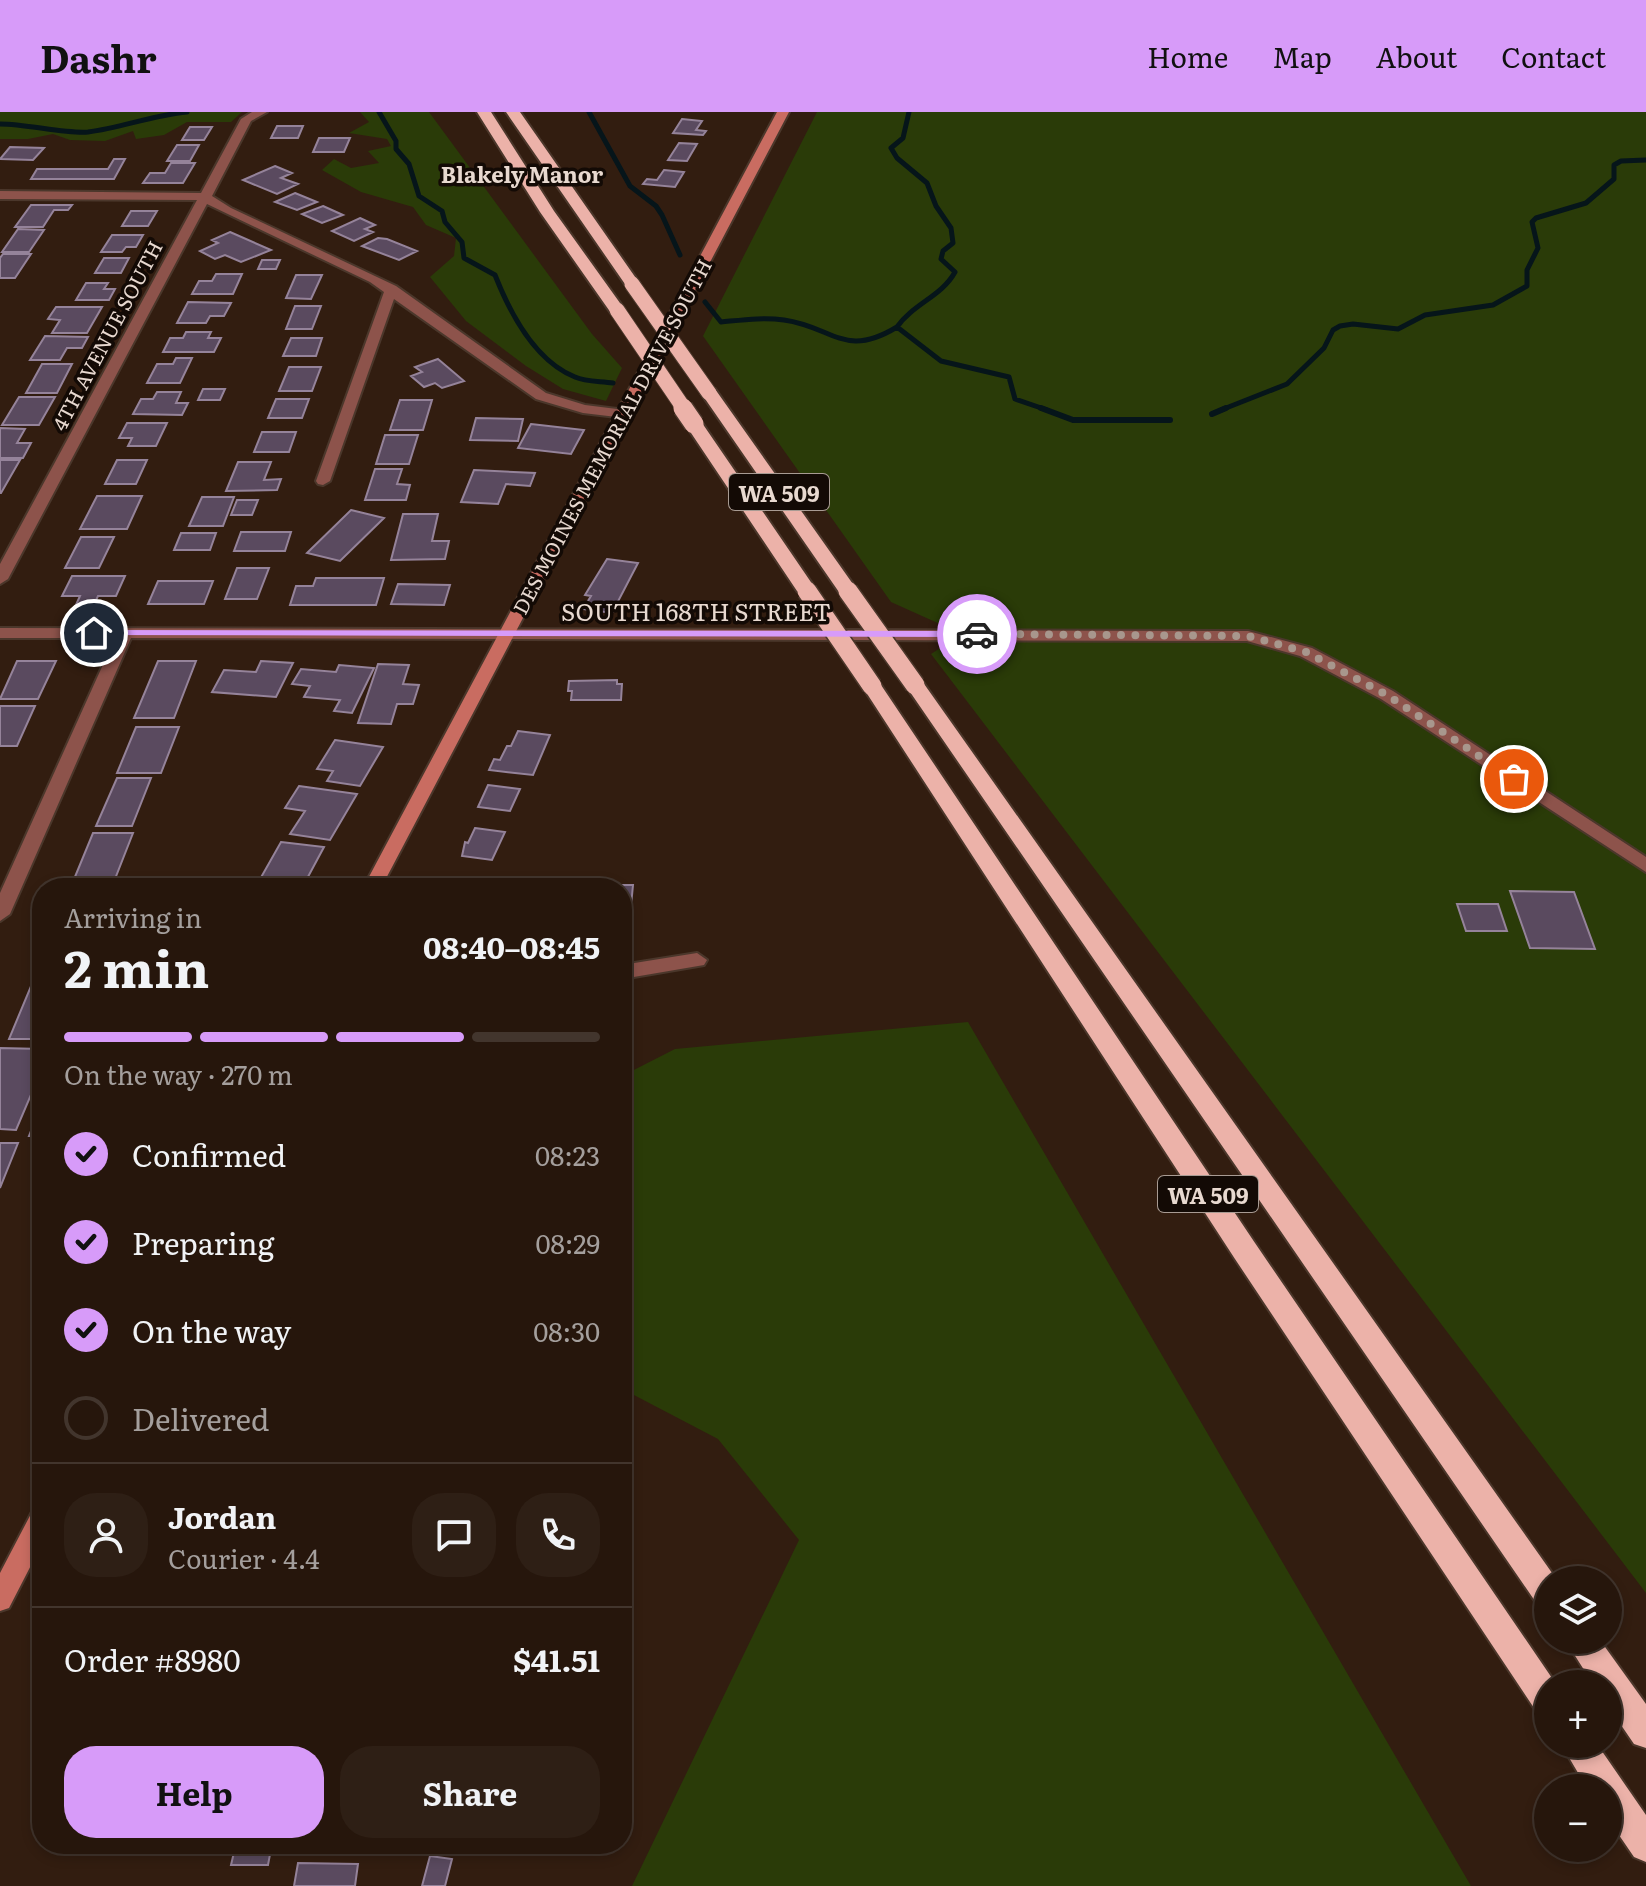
<!DOCTYPE html>
<html lang="en">
<head>
<meta charset="utf-8">
<style>
	body { margin:0; font-family:Literata,serif; background:#2e1f15; color:#f1f3f6; height:100vh; display:flex; flex-direction:column; font-size:30px; white-space:nowrap }
	* { box-sizing:border-box; margin:0 }
	p { font-size:26px; color:#a49f9d }
	.icon { flex:none; width:44px; height:44px; fill:none; stroke:currentColor; stroke-width:2; stroke-linecap:round; stroke-linejoin:round }
	.map { position:relative; flex:1; overflow:hidden }
	.sheet { position:absolute; left:32px; top:766px; width:600px; height:976px; display:flex; flex-direction:column; background:#26160c; border-radius:32px; box-shadow:0 4px 12px #0003,0 0 0 2px #42352d }
	.sheet>* { flex:none }
	.buttons { position:absolute; left:1534px; top:1454px; display:grid; gap:16px }
	.buttons a { display:grid; place-items:center; width:88px; height:88px; border-radius:50%; background:#26160c; box-shadow:0 4px 12px #0003,0 0 0 2px #42352d; font-size:40px }
	.pin { position:absolute; display:grid; place-items:center; width:68px; height:68px; color:#fff; margin:-34px; border:4px solid #fff; border-radius:50%; box-shadow:0 2px 8px #0007 }
	.courier { position:absolute; display:grid; place-items:center; width:80px; height:80px; margin:-40px; border:6px solid #d79bf9; border-radius:50%; background:#fff; color:#222; box-shadow:0 2px 10px #0007 }
	.summary em { font-style:normal; font-weight:700 }
	.summary div { display:flex; flex-direction:column-reverse }
	.summary { display:flex; align-items:center; justify-content:space-between; height:136px; padding:0 32px }
	h1 { font-size:52px; font-weight:700; line-height:60px }
	.bar { display:grid; grid-template-columns:repeat(4,1fr); gap:12px 8px; align-content:center; height:96px; padding:0 32px }
	.bar i { height:10px; border-radius:6px; background:#42352d }
	.bar .active { background:#d79bf9 }
	.bar p { grid-column:span 4 }
	.line { display:flex; align-items:center; gap:20px; padding:0 32px; border-top:2px solid #42352d }
	.line div { flex:1 }
	.round { display:grid; place-items:center; flex:none; width:84px; height:84px; border-radius:32px; background:#2e1f15 }
	ol { padding:0 32px; list-style:none }
	li { display:flex; align-items:center; gap:24px; height:88px }
	li p { margin-inline-start:auto }
	li .icon { padding:8px; border-radius:50%; background:#d79bf9; color:#111; stroke-width:4 }
	li:last-child { color:#a49f9d }
	li i { width:44px; height:44px; border:4px solid #42352d; border-radius:50% }
	.cta { display:flex; gap:16px; margin-top:auto; padding:16px 32px }
	.cta a { flex:1; height:92px; border-radius:32px; background:#d79bf9; color:#111; font-size:32px; font-weight:700; line-height:92px; text-align:center }
	.cta a+a { background:#2e1f15; color:#f1f3f6 }
	header { display:flex; align-items:center; gap:48px; box-sizing:border-box; height:112px; padding:0 40px; background:#d79bf9; color:#111 }
	header strong { font-size:38px }
	nav { display:flex; gap:44px; margin-inline-start:auto; font-size:28px }
	.map>svg:first-child { display:block }
</style>
</head>
<body>
<header>
<strong>Dashr</strong>
<nav><a>Home</a><a>Map</a><a>About</a><a>Contact</a></nav>
</header>
<div class="map">
<svg width="1646" height="1774" viewBox="0 0 1646 1774">
	<rect width="100%" height="100%" fill="#321d10"/>
	<path fill="#2a3b08" d="M 0,0 L 242,0 L 231,10 L 187,10 L 164,23 L 136,27 L 133,19 L 105,29 L 70,28 L 53,22 L 28,27 L 0,27 Z
		M 360,0 L 429,0 L 592,222 L 622,256 L 606,289 L 563,277 L 526,254 L 466,209 L 430,165 L 454,144 L 456,126 L 426,113 L 413,95 L 361,80 L 322,58 L 334,47 L 351,56 L 379,51 L 368,39 L 391,34 L 387,27 L 349,21 L 369,10 Z
		M 817,0 L 1646,0 L 1646,1481 L 931,542 L 962,522 L 891,490 L 703,224 Z
		M 968,910 L 1471,1774 L 632,1774 L 799,1428 L 718,1327 L 632,1282 L 622,1199 L 622,964 L 675,937 Z"/>
	<g fill="none" stroke-linecap="round" stroke-linejoin="round">
		<path stroke="#06151a" stroke-width="5" d="M 379,0 L 396,29 L 396,37 L 409,52 L 419,84 L 442,99 L 445,110 L 462,130 L 464,146 L 495,163 C 510,201 535,249 575,265 C 586,270 601,269 613,271
			M 589,0 L 630,74 L 656,94 L 662,103 L 680,143
			M 0,12 C 27,12 66,22 88,20 C 121,16 153,3 187,0
			M 705,190 L 721,210 C 742,208 763,205 784,208 C 834,215 844,247 897,215 L 941,249 L 1009,265 L 1015,287 L 1047,298
			M 897,215 C 913,192 942,184 955,160 L 941,147 L 943,139 L 953,131 L 951,116 L 936,94 L 927,71 L 897,46 L 891,36 L 903,26 L 909,0
			M 1221,298 L 1287,272 L 1324,236 L 1333,218 L 1340,214 L 1353,212 L 1398,217 L 1425,203 L 1493,193 L 1527,174 L 1527,158 L 1538,136 L 1532,110 L 1536,106 L 1586,91 L 1614,67 L 1614,53 L 1621,49 L 1646,48"/>
		<path stroke="#06151a" stroke-width="6" d="M 1041,296 L 1073,308 L 1170,308
			M 1212,302 L 1226,296"/>
	</g>
	<path fill="#5a4a5f" stroke="#95839a" stroke-width="2" d="M 682,7 L 702,9 L 696,18 L 706,19 L 703,23 L 673,21 Z
		M 277,14 L 303,14 L 298,26 L 271,26 Z
		M 190,15 L 212,15 L 204,28 L 182,28 Z
		M 319,26 L 350,26 L 344,40 L 313,40 Z
		M 679,31 L 697,32 L 687,49 L 668,48 Z
		M 177,33 L 199,33 L 190,49 L 167,49 Z
		M 10,35 L 44,36 L 33,48 L 0,47 Z
		M 114,47 L 125,47 L 114,67 L 31,67 L 37,57 L 108,57 Z
		M 171,51 L 195,51 L 183,71 L 143,71 L 150,61 L 165,61 Z
		M 275,54 L 292,61 L 281,66 L 298,72 L 277,82 L 243,68 Z
		M 664,58 L 684,60 L 675,75 L 643,72 L 647,67 L 657,68 Z
		M 295,81 L 317,90 L 297,98 L 275,90 Z
		M 31,93 L 72,93 L 68,98 L 54,98 L 43,115 L 15,115 Z
		M 323,94 L 343,103 L 322,111 L 302,102 Z
		M 131,99 L 157,99 L 148,114 L 122,114 Z
		M 360,106 L 375,113 L 365,117 L 373,120 L 354,129 L 332,119 Z
		M 18,117 L 44,118 L 29,140 L 2,140 Z
		M 230,120 L 271,138 L 241,150 L 225,143 L 215,147 L 200,139 L 218,131 L 212,128 Z
		M 112,123 L 143,123 L 136,135 L 126,135 L 122,140 L 101,140 Z
		M 378,126 L 387,127 L 417,139 L 399,148 L 362,134 Z
		M 3,142 L 31,142 L 15,166 L 0,166 L 0,146 Z
		M 104,146 L 129,146 L 121,161 L 95,161 Z
		M 262,148 L 280,148 L 276,157 L 258,157 Z
		M 216,162 L 242,162 L 233,182 L 192,182 L 199,169 L 212,169 Z
		M 296,163 L 322,163 L 311,187 L 286,186 Z
		M 86,171 L 108,171 L 104,177 L 115,177 L 109,188 L 76,188 Z
		M 188,190 L 231,191 L 224,204 L 210,204 L 206,211 L 177,211 Z
		M 295,194 L 321,194 L 312,217 L 286,217 Z
		M 56,195 L 102,195 L 87,221 L 52,221 L 60,208 L 48,207 Z
		M 186,220 L 211,220 L 208,226 L 221,226 L 214,240 L 163,240 L 170,226 L 183,226 Z
		M 45,224 L 88,225 L 82,236 L 67,236 L 60,248 L 30,248 Z
		M 291,226 L 322,226 L 316,244 L 283,244 Z
		M 176,246 L 192,246 L 180,271 L 147,271 L 157,252 L 173,252 Z
		M 438,247 L 464,269 L 442,276 L 435,271 L 424,275 L 411,264 L 422,260 L 415,255 Z
		M 42,252 L 72,252 L 57,281 L 26,281 Z
		M 289,255 L 321,255 L 312,279 L 279,279 Z
		M 203,277 L 225,277 L 220,288 L 198,288 Z
		M 157,280 L 181,280 L 176,291 L 188,291 L 182,303 L 133,302 L 141,287 L 153,287 Z
		M 19,285 L 55,285 L 39,313 L 2,313 Z
		M 276,287 L 309,287 L 302,306 L 268,306 Z
		M 400,288 L 432,288 L 423,318 L 390,318 Z
		M 476,306 L 523,307 L 518,329 L 470,328 Z
		M 127,311 L 167,311 L 156,334 L 128,334 L 132,326 L 119,326 Z
		M 531,312 L 584,318 L 571,342 L 518,336 Z
		M 0,316 L 25,317 L 17,331 L 31,331 L 23,346 L 0,346 Z
		M 262,320 L 296,320 L 289,340 L 254,340 Z
		M 385,323 L 418,323 L 409,352 L 376,352 Z
		M 0,348 L 20,348 L 1,381 L 0,381 Z
		M 117,348 L 147,348 L 136,372 L 105,372 Z
		M 238,350 L 271,350 L 264,368 L 281,367 L 277,378 L 226,379 Z
		M 375,357 L 402,357 L 397,372 L 410,373 L 406,388 L 365,388 Z
		M 474,358 L 535,361 L 530,374 L 506,372 L 498,392 L 461,390 Z
		M 97,384 L 142,384 L 127,417 L 80,417 Z
		M 202,385 L 234,385 L 223,414 L 189,414 Z
		M 237,388 L 258,388 L 252,403 L 231,403 Z
		M 351,398 L 384,406 L 340,449 L 307,441 Z
		M 403,402 L 438,402 L 432,429 L 449,429 L 445,447 L 391,448 Z
		M 241,420 L 291,420 L 285,439 L 234,439 Z
		M 181,421 L 216,421 L 210,438 L 174,438 Z
		M 81,425 L 114,425 L 99,456 L 65,456 Z
		M 607,447 L 638,451 L 612,501 L 583,497 L 591,484 L 585,483 Z
		M 237,456 L 269,456 L 257,487 L 225,487 Z
		M 72,464 L 125,464 L 116,484 L 98,484 L 93,495 L 75,495 L 80,484 L 62,484 Z
		M 316,466 L 384,466 L 376,493 L 290,493 L 296,474 L 313,474 Z
		M 158,469 L 213,469 L 204,492 L 148,492 Z
		M 398,472 L 450,473 L 444,493 L 391,492 Z
		M 17,549 L 56,549 L 38,587 L 0,587 Z
		M 158,549 L 196,549 L 174,606 L 134,606 Z
		M 261,549 L 293,551 L 276,585 L 212,580 L 224,558 L 256,560 Z
		M 378,552 L 409,553 L 403,572 L 419,573 L 413,592 L 397,592 L 391,612 L 358,611 Z
		M 339,553 L 374,556 L 352,601 L 334,599 L 340,588 L 304,585 L 310,574 L 292,572 L 301,557 L 336,560 Z
		M 617,568 L 617,572 L 622,572 L 621,588 L 571,588 L 572,579 L 568,579 L 569,569 Z
		M 0,594 L 35,594 L 17,634 L 0,634 Z
		M 136,615 L 179,615 L 161,661 L 117,661 Z
		M 518,619 L 550,623 L 533,663 L 489,658 L 494,647 L 500,648 L 507,634 L 511,634 Z
		M 335,628 L 383,635 L 360,674 L 327,669 L 333,659 L 317,657 Z
		M 117,666 L 151,666 L 132,714 L 96,714 Z
		M 488,673 L 520,677 L 510,699 L 478,695 Z
		M 299,674 L 357,682 L 330,728 L 290,722 L 305,699 L 285,696 Z
		M 475,716 L 505,720 L 492,748 L 462,744 L 465,730 L 468,731 Z
		M 93,721 L 133,721 L 113,772 L 72,772 Z
		M 281,730 L 324,735 L 302,776 L 255,776 Z
		M 587,773 L 633,773 L 630,804 L 622,804 L 622,776 L 586,776 Z
		M 1510,779 L 1574,780 L 1595,837 L 1530,836 Z
		M 1457,792 L 1498,792 L 1507,819 L 1466,819 Z
		M 39,855 L 42,855 L 42,927 L 9,927 Z
		M 0,936 L 42,937 L 42,957 L 16,1018 L 0,1017 Z
		M 42,991 L 42,1024 L 29,1024 Z
		M 0,1031 L 18,1031 L 0,1076 Z
		M 236,1732 L 272,1732 L 268,1753 L 231,1753 Z
		M 430,1744 L 452,1747 L 445,1774 L 422,1774 Z
		M 298,1751 L 358,1752 L 355,1774 L 294,1774 Z"/>
	<g fill="none" stroke-linecap="round" stroke-linejoin="round">
		<g stroke="#4b372b" stroke-width="4">
			<path id="minor" d="M 252,0 L 267,0 L 251,9 L 212,84 L 231,96 L 396,174 L 546,281 L 585,293 L 625,298 L 632,302 L 625,306 L 583,301 L 536,287 L 394,187 L 330,369 L 323,373 L 318,372 L 316,369 L 384,180 L 370,170 L 207,92 L 8,467 L 0,472 L 0,452 L 197,88 L 0,87 L 0,79 L 201,81 L 241,7 Z
				M 0,516 L 1248,519 L 1312,536 L 1393,579 L 1646,745 L 1646,760 L 1381,587 L 1300,544 L 1247,529 L 131,526 L 10,802 L 0,809 L 0,781 L 115,526 L 0,526 Z
				M 697,841 L 707,848 L 704,853 L 622,867 L 622,853 Z"/>
		</g>
		<g stroke="#4b372b" stroke-width="4">
			<path id="secondary" d="M 777,0 L 789,0 L 381,776 L 363,776 Z
				M 42,1394 L 42,1432 L 9,1496 L 0,1499 L 0,1461 L 33,1398 Z"/>
		</g>
		<g stroke="#4b372b" stroke-width="4">
			<path id="motorway" d="M 477,0 L 491,0 L 554,99 L 625,198 L 623,201 L 611,201 L 540,100 Z
				M 506,0 L 520,0 L 640,172 L 637,175 L 627,175 Z
				M 709,276 L 715,277 L 855,475 L 858,479 L 855,483 L 841,483 L 701,281 Z
				M 694,307 L 700,308 L 817,479 L 814,483 L 807,485 L 797,479 L 685,312 Z
				M 915,567 L 922,569 L 1557,1468 L 1548,1468 L 1548,1496 L 1537,1492 L 908,577 L 905,573 Z
				M 872,568 L 879,570 L 1255,1131 L 1556,1572 L 1548,1572 L 1548,1604 L 1536,1599 L 1235,1147 L 862,574 Z
				M 1565,1528 L 1600,1528 L 1646,1592 L 1646,1636 L 1634,1632 L 1608,1594 L 1608,1572 L 1593,1572 Z
				M 1561,1632 L 1597,1632 L 1646,1703 L 1646,1750 L 1634,1745 L 1608,1707 L 1608,1676 L 1587,1676 Z"/>
		</g>
		<use href="#minor" fill="#8d534b" fill-rule="evenodd"/>
		<use href="#secondary" fill="#c96c61" fill-rule="evenodd"/>
		<use href="#motorway" fill="#ecb2a9" fill-rule="evenodd"/>
		<g stroke="#4b372b" stroke-width="17" stroke-linecap="butt">
			<path id="motorway-bridge-far1" d="M 632,172 L 709,281
				M 617,198 L 685,298"/>
		</g>
		<g stroke="#4b372b" stroke-width="22" stroke-linecap="butt">
			<path id="motorway-bridge" d="M 683,296 L 694,312
				M 807,479 L 872,574
				M 848,479 L 915,573"/>
		</g>
		<use href="#motorway-bridge-far1" stroke="#ecb2a9" stroke-width="15"/>
		<use href="#motorway-bridge" stroke="#ecb2a9" stroke-width="19"/>
	</g>
	<path fill="#d79bf9" d="M 94,518 L 977,519 L 983,522 L 977,525 L 90,523 L 89,521 Z"/>
	<g fill="none" stroke-linecap="round" stroke-linejoin="round">
		<path stroke="#a8978d" stroke-width="8" stroke-dasharray="0 14.4" d="M 977,522 L 1248,524 L 1306,540 L 1387,583 L 1514,667"/>
	</g>
	<g text-anchor="middle" dominant-baseline="central" stroke-width="7" stroke-linejoin="round" paint-order="stroke">
		<g font-size="20" fill="#e8d9d0" stroke="#130a05">
			<text transform="translate(106 223) rotate(-62)">4TH AVENUE SOUTH</text>
			<text transform="translate(611 324) rotate(-62)">DES MOINES MEMORIAL DRIVE SOUTH</text>
		</g>
		<g font-size="22" font-weight="bold" fill="#e8d9d0" stroke="#130a05">
			<text x="522" y="61">Blakely Manor</text>
		</g>
		<g fill="#130a05" stroke="#a89b93" stroke-width="2">
			<rect x="729" y="362" width="100" height="36" rx="6"/>
			<rect x="1158" y="1064" width="100" height="36" rx="6"/>
		</g>
		<g font-size="22" font-weight="bold" fill="#e8d9d0">
			<text x="779" y="380">WA 509</text>
			<text x="1208" y="1082">WA 509</text>
		</g>
		<g font-size="24" fill="#e8d9d0" stroke="#130a05">
			<text x="696" y="498">SOUTH 168TH STREET</text>
		</g>
	</g>
</svg>
<div class="buttons">
<a><svg class="icon" aria-label="layers" viewBox="0 0 24 24"><path d="M12 4l9 5-9 5-9-5zM3 14l9 5 9-5"/></svg></a>
<a>+</a>
<a>−</a>
</div>
<div class="pin" style="left:1514px;top:667px;background:#ea580c"><svg class="icon" aria-label="bag" viewBox="0 0 24 24"><path d="M5 8h14l-1 12H6zM9 8a3 3 0 0 1 6 0"/></svg></div>
<div class="pin" style="left:94px;top:521px;background:#1f2937"><svg class="icon" aria-label="home" viewBox="0 0 24 24"><path d="M3 11l9-7 9 7M6 9v11h12V9"/></svg></div>
<div class="courier" style="left:977px;top:522px"><svg class="icon" aria-label="car" viewBox="0 0 24 24"><path d="M5 17H2v-5l4-1 3-4h7l3 4 3 1v5h-3M9 17h6M6 11h13"/><circle cx="7" cy="17" r="2"/><circle cx="17" cy="17" r="2"/></svg></div>
<section class="sheet">
<div class="summary"><div><h1>2 min</h1><p>Arriving in</p></div><em>08:40–08:45</em></div>
<div class="bar"><i class="active"></i><i class="active"></i><i class="active"></i><i></i><p>On the way · 270 m</p></div>
<ol>
<li><svg class="icon" aria-label="check" viewBox="0 0 24 24"><path d="M5 12l5 5 9-10"/></svg>Confirmed<p>08:23</p></li>
<li><svg class="icon" aria-label="check" viewBox="0 0 24 24"><path d="M5 12l5 5 9-10"/></svg>Preparing<p>08:29</p></li>
<li><svg class="icon" aria-label="check" viewBox="0 0 24 24"><path d="M5 12l5 5 9-10"/></svg>On the way<p>08:30</p></li>
<li><i></i>Delivered</li>
</ol>
<div class="line" style="height:144px"><a class="round"><svg class="icon" aria-label="person" viewBox="0 0 24 24"><circle cx="12" cy="8" r="4"/><path d="M4 21q1-7 8-7t8 7"/></svg></a><div><b>Jordan</b><p>Courier · 4.4</p></div><a class="round"><svg class="icon" aria-label="chat" viewBox="0 0 24 24"><path d="M4 5h16v11H9l-5 4z"/></svg></a><a class="round"><svg class="icon" aria-label="phone" viewBox="0 0 24 24"><path d="M5 4h4l2 5-3 2q2 4 5 5l2-3 5 2v4C11 20 4 13 5 4z"/></svg></a></div>
<div class="line" style="height:104px"><div>Order #8980</div><b>$41.51</b></div>
<div class="cta"><a>Help</a><a>Share</a></div>
</section>
</div>
</body>
</html>
